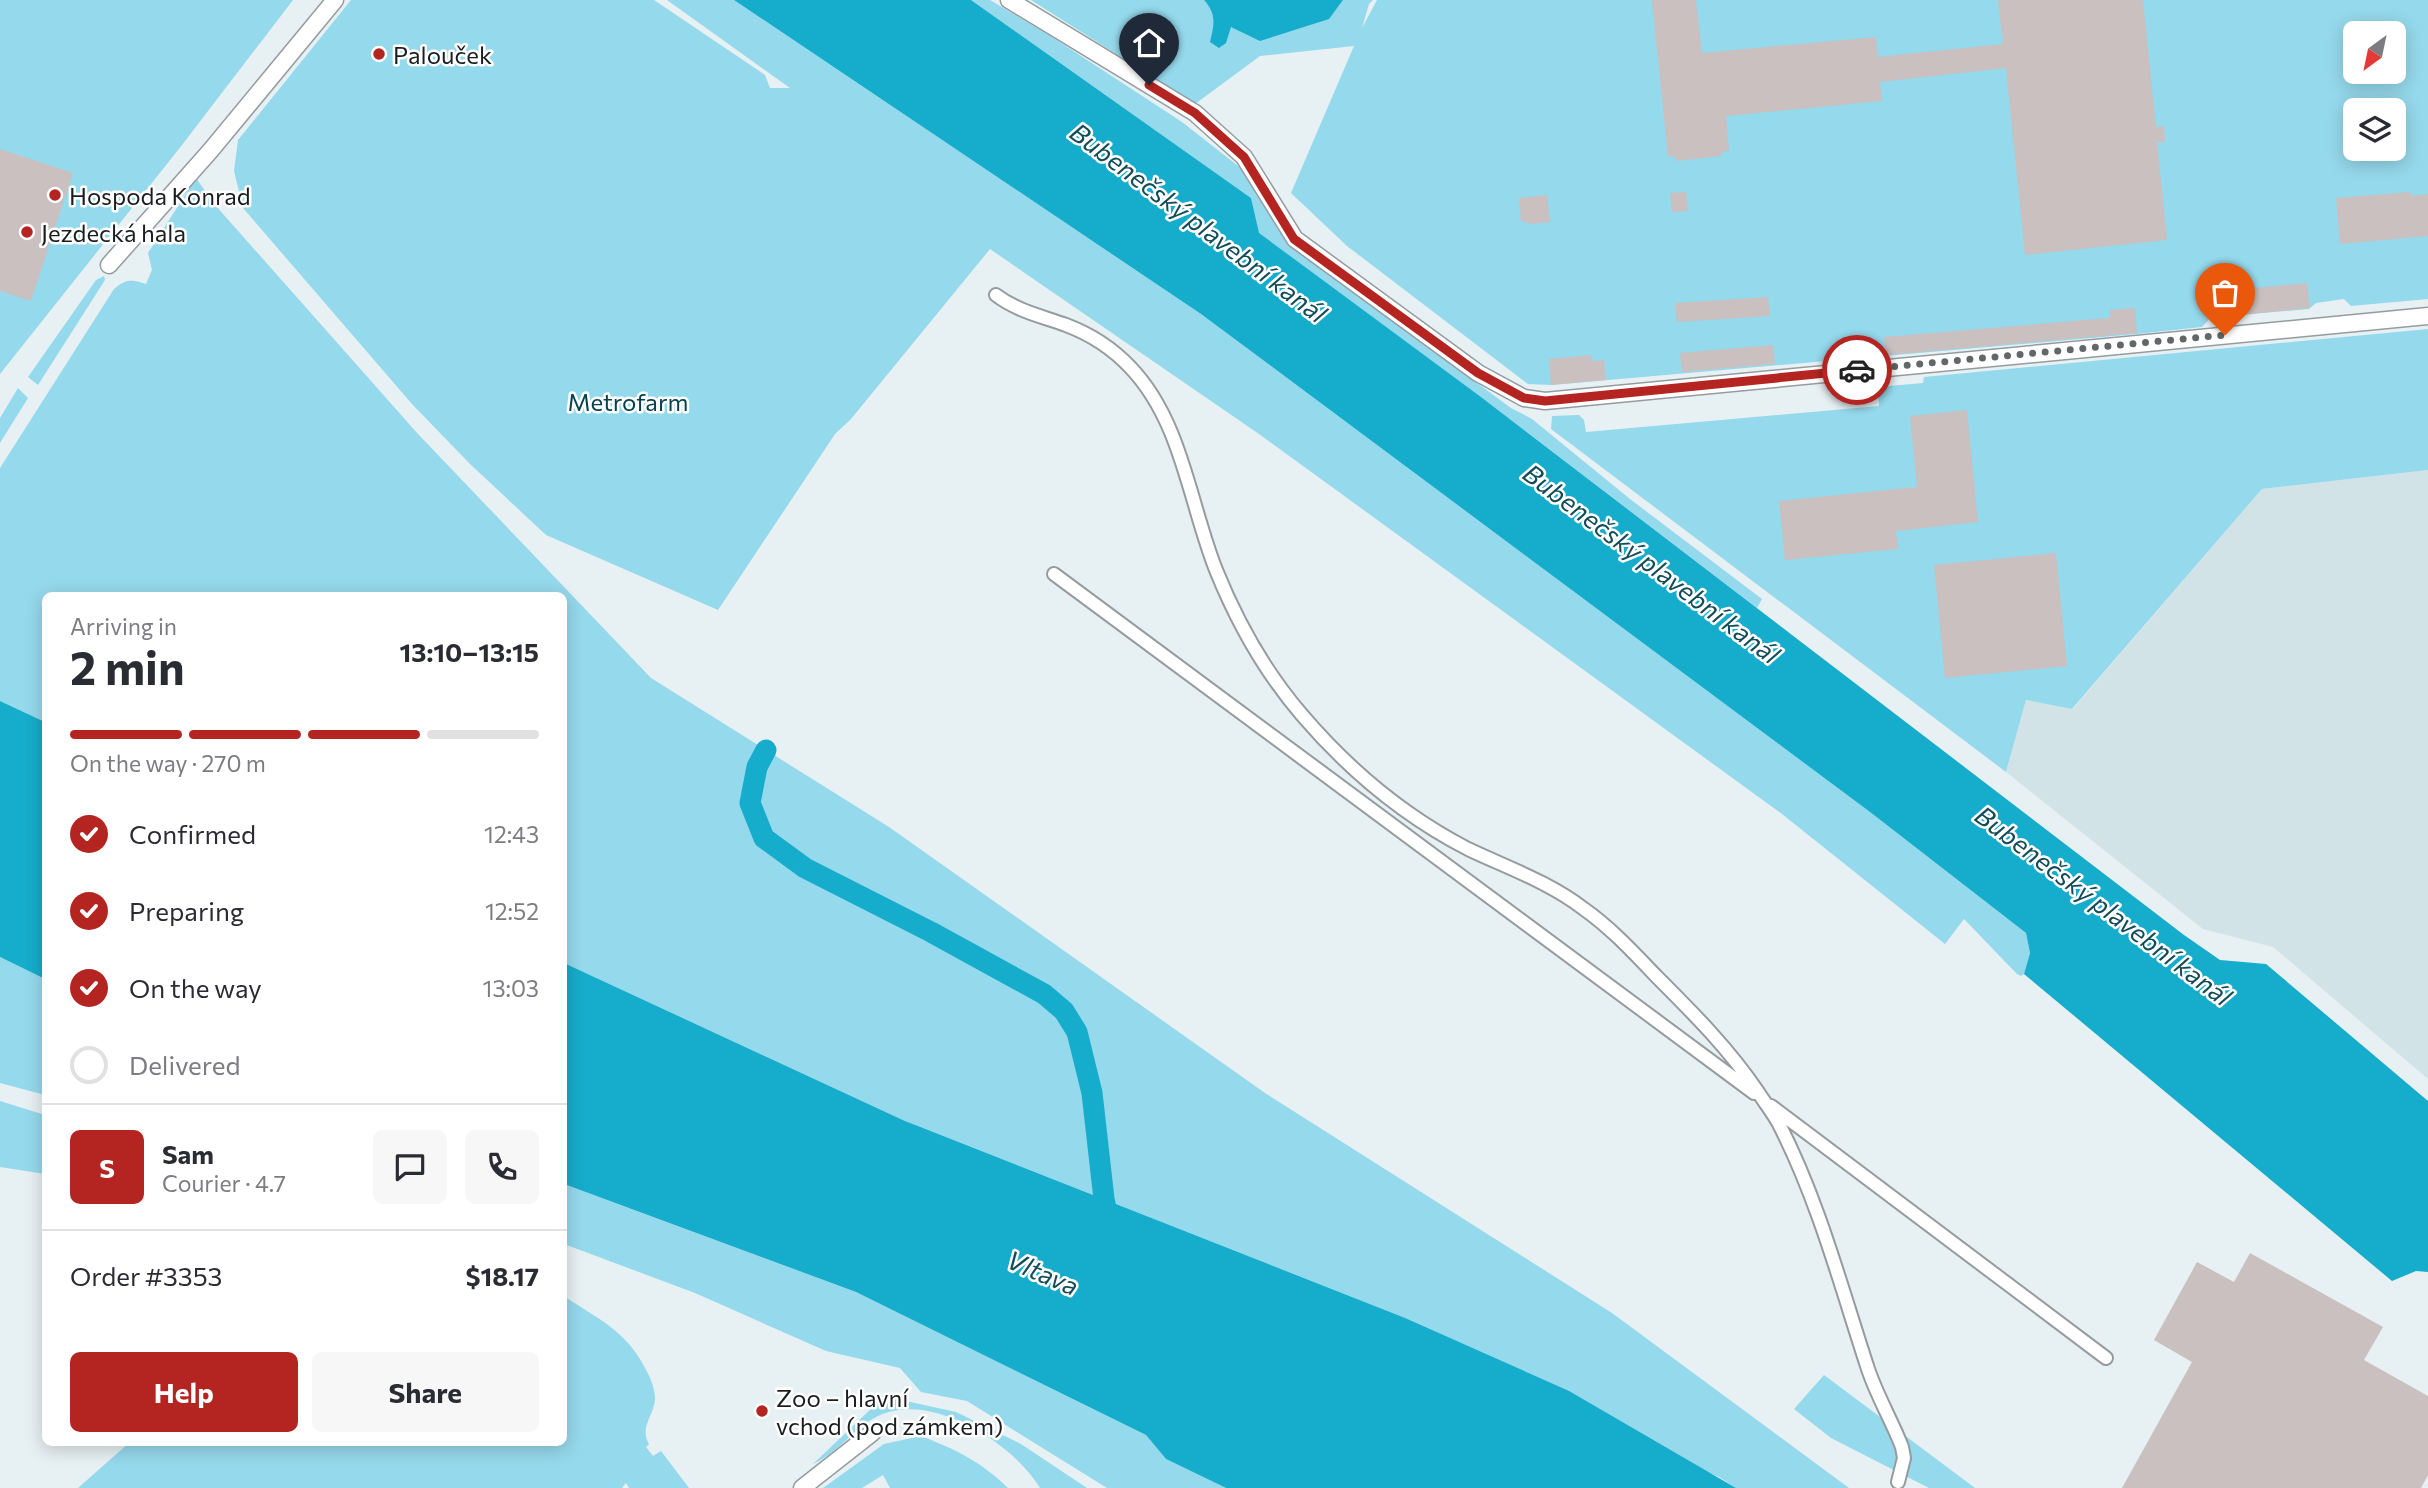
<!DOCTYPE html>
<html lang="en">
<head>
<meta charset="utf-8">
<style>
	body { margin:0; font-family:Commissioner,sans-serif; background:#f7f7f7; color:#2b2b33; height:100vh; display:flex; flex-direction:column; font-size:26px; white-space:nowrap }
	* { box-sizing:border-box; margin:0 }
	p { font-size:23px; color:#7c7c81 }
	.icon { flex:none; width:38px; height:38px; fill:none; stroke:currentColor; stroke-width:2; stroke-linecap:round; stroke-linejoin:round }
	.map { position:relative; flex:1; overflow:hidden }
	.panel { position:absolute; left:42px; top:592px; width:525px; height:854px; display:flex; flex-direction:column; background:#fff; border-radius:10px; box-shadow:0 4px 18px #0003 }
	.panel>* { flex:none }
	.needle { width:46px; rotate:213deg }
	.tools { position:absolute; left:2343px; top:21px; display:grid; gap:14px }
	.tools a { display:grid; place-items:center; width:63px; height:63px; border-radius:10px; background:#fff; box-shadow:0 4px 18px #0003; font-size:35px }
	.pin { position:absolute; display:grid; place-items:center; width:60px; height:60px; color:#fff; margin:-72px -30px; border-radius:50% 50% 50% 0; rotate:-45deg; box-shadow:0 0 7px #0007 }
	.pin .icon { rotate:45deg }
	.courier { position:absolute; display:grid; place-items:center; width:70px; height:70px; margin:-35px; border:5px solid #b42522; border-radius:50%; background:#fff; color:#222; box-shadow:0 2px 9px #0007 }
	.overview em { font-style:normal; font-weight:700 }
	.overview div { display:flex; flex-direction:column-reverse }
	.overview { display:flex; align-items:center; justify-content:space-between; height:119px; padding:0 28px }
	h1 { font-size:46px; font-weight:700; line-height:52px }
	.bar { display:grid; grid-template-columns:repeat(4,1fr); gap:10px 7px; align-content:center; height:84px; padding:0 28px }
	.bar i { height:9px; border-radius:5px; background:#e1e1e2 }
	.bar .active { background:#b42522 }
	.bar p { grid-column:span 4 }
	.line { display:flex; align-items:center; gap:18px; padding:0 28px; border-top:2px solid #e1e1e2 }
	.line div { flex:1 }
	.round { display:grid; place-items:center; flex:none; width:74px; height:74px; border-radius:10px; background:#f7f7f7 }
	ol { padding:0 28px; list-style:none }
	li { display:flex; align-items:center; gap:21px; height:77px }
	li p { margin-inline-start:auto }
	li .icon { padding:7px; border-radius:50%; background:#b42522; color:#fff; stroke-width:4 }
	li:last-child { color:#7c7c81 }
	li i { width:38px; height:38px; border:4px solid #e1e1e2; border-radius:50% }
	.action { display:flex; gap:14px; margin-top:auto; padding:14px 28px }
	.action a { flex:1; height:80px; border-radius:10px; background:#b42522; color:#fff; font-size:28px; font-weight:700; line-height:80px; text-align:center }
	.action a+a { background:#f7f7f7; color:#2b2b33 }
	.map>svg:first-child { display:block }
</style>
</head>
<body>
<div class="map">
<svg width="2428" height="1488" viewBox="0 0 2428 1488">
	<rect width="100%" height="100%" fill="#e7f0f2"/>
	<path fill="#d2e3e8" d="M 2428,470 L 2428,1079 L 2273,947 L 2203,929 L 2006,772 L 2026,700 L 2073,709 L 2262,489 Z"/>
	<path fill="#95d9ec" fill-rule="evenodd" d="M 0,0 L 293,0 L 182,145 L 0,374 Z
		M 351,0 L 654,0 L 765,75 L 770,88 L 790,88 L 667,0 L 734,0 L 1201,314 L 1870,812 L 2026,933 L 2030,953 L 2024,974 L 2021,976 L 2017,974 L 1964,919 L 1945,944 L 1782,814 L 1259,434 L 990,249 L 851,419 L 835,434 L 718,610 L 546,535 L 470,464 L 412,404 L 243,208 L 234,171 L 238,140 Z
		M 971,0 L 990,0 L 1052,37 L 1182,122 L 1242,169 L 1262,197 L 1284,239 L 1315,264 L 1511,408 L 1532,419 L 1630,499 L 1762,599 L 1757,608 L 1481,397 L 1258,233 L 1251,198 Z
		M 1031,0 L 1204,0 C 1213,8 1217,25 1212,36 L 1231,27 L 1328,19 L 1343,0 L 1373,0 L 1369,4 L 1362,28 L 1377,0 L 2428,0 L 2428,299 L 2351,306 L 2344,299 L 2316,303 L 2309,309 L 2211,317 L 2202,327 L 2137,334 L 1551,385 L 1528,384 L 1347,246 L 1291,193 L 1354,46 L 1260,56 L 1195,104 ZM 2356,33 L 2394,33 L 2394,72 L 2356,72 ZM 2356,110 L 2394,110 L 2394,149 L 2356,149 Z
		M 196,178 L 216,206 L 418,434 L 651,678 L 889,827 L 1265,1093 L 1612,1313 L 1849,1488 L 1736,1488 L 1719,1477 L 905,1121 L 564,963 L 564,595 L 46,595 L 45,722 L 0,701 L 0,468 L 114,289 C 126,279 131,279 146,284 L 152,270 L 148,253 Z
		M 104,276 L 105,280 L 38,385 L 28,377 L 96,280 Z
		M 2428,329 L 2428,470 L 2262,489 L 2072,709 L 2026,700 L 2006,772 L 1551,429 L 1552,416 L 1579,415 L 1584,420 L 1586,432 L 1879,406 L 1878,387 L 1923,383 L 1924,377 Z
		M 18,388 L 28,398 L 0,443 L 0,418 Z
		M 0,957 L 45,979 L 45,1095 L 0,1083 Z
		M 0,1101 L 45,1115 L 45,1174 L 0,1167 Z
		M 564,1184 L 856,1292 L 1146,1435 L 1166,1459 L 1226,1488 L 1107,1488 L 967,1401 L 921,1392 L 900,1368 L 826,1351 L 695,1293 L 564,1244 Z
		M 564,1296 C 597,1319 625,1329 645,1368 C 650,1377 655,1388 655,1399 C 654,1416 639,1427 649,1444 L 646,1447 L 653,1456 L 661,1451 L 689,1488 L 629,1488 L 626,1483 L 622,1488 L 78,1488 L 130,1442 L 564,1442 Z
		M 1824,1375 L 1975,1488 L 1929,1488 L 1831,1438 L 1794,1409 Z
		M 874,1394 L 956,1412 L 1021,1444 L 1087,1488 L 1040,1488 C 1013,1443 931,1390 878,1416 C 854,1428 838,1453 813,1464 L 874,1406 Z
		M 921,1436 C 957,1450 980,1461 1008,1488 L 890,1488 L 883,1475 L 862,1488 L 823,1488 L 884,1444 Z"/>
	<path fill="#16accb" d="M 734,0 L 971,0 L 1251,198 L 1259,233 L 1481,397 L 2184,935 L 2220,960 L 2266,964 L 2428,1101 L 2428,1272 L 2416,1271 L 2392,1281 L 2024,974 L 2030,953 L 2026,933 L 1870,812 L 1201,314 Z
		M 1204,0 L 1343,0 L 1329,19 L 1260,41 L 1231,27 L 1226,43 L 1219,48 L 1210,42 C 1214,26 1217,14 1204,0 Z
		M 0,701 L 45,722 L 45,979 L 0,957 Z
		M 564,963 L 905,1121 L 1405,1318 L 1569,1391 L 1736,1488 L 1226,1488 L 1166,1459 L 1146,1435 L 856,1292 L 564,1184 Z"/>
	<g fill="none" stroke-linecap="round" stroke-linejoin="round">
		<path stroke="#16accb" stroke-width="21" d="M 766,750 L 757,767 L 750,803 L 764,838 L 805,868 L 931,932 L 1044,994 L 1064,1011 L 1077,1032 L 1092,1093 L 1104,1199 L 1110,1227"/>
	</g>
	<path fill="#c9c0bf" d="M 1652,0 L 1696,0 L 1702,53 L 1876,37 L 1878,57 L 2003,44 L 1998,0 L 2143,0 L 2156,127 L 2164,126 L 2165,142 L 2157,142 L 2167,240 L 2025,255 L 2006,68 L 1880,82 L 1882,101 L 1726,116 L 1729,151 L 1721,152 L 1722,156 L 1676,161 L 1675,156 L 1668,157 Z
		M 0,149 L 73,173 L 31,301 L 0,291 Z
		M 1686,192 L 1688,211 L 1672,212 L 1670,193 Z
		M 2410,192 L 2411,196 L 2428,194 L 2428,236 L 2340,244 L 2336,198 Z
		M 1547,195 L 1550,222 L 1532,224 L 1521,221 L 1519,198 Z
		M 2307,283 L 2310,308 L 2224,317 L 2222,291 Z
		M 1768,297 L 1770,316 L 1677,322 L 1675,303 Z
		M 2135,308 L 2137,333 L 1886,355 L 1884,337 L 2110,318 L 2110,310 Z
		M 1773,345 L 1775,364 L 1682,372 L 1680,353 Z
		M 1591,355 L 1592,361 L 1604,360 L 1606,380 L 1551,385 L 1549,359 Z
		M 1967,410 L 1978,522 L 1896,531 L 1898,549 L 1785,560 L 1779,501 L 1917,487 L 1910,416 Z
		M 2056,553 L 2067,666 L 1945,678 L 1934,565 Z
		M 2250,1253 L 2383,1327 L 2364,1360 L 2428,1396 L 2428,1475 L 2421,1488 L 2122,1488 L 2192,1362 L 2154,1340 L 2197,1262 L 2234,1282 Z"/>
	<g fill="none" stroke-linecap="round" stroke-linejoin="round">
		<g stroke="#959c9f" stroke-width="16">
			<path id="pedestrian" d="M 996,295 C 1017,311 1041,316 1066,325 C 1090,334 1112,348 1130,367 C 1182,421 1189,502 1216,570 C 1237,622 1265,672 1302,715 C 1349,770 1404,816 1468,849 C 1508,868 1549,882 1584,909 C 1611,928 1634,953 1657,977 C 1694,1014 1729,1049 1758,1092 C 1765,1103 1773,1113 1779,1124 C 1819,1202 1841,1287 1868,1369 C 1877,1396 1892,1421 1902,1447 L 1904,1458 L 1898,1482
				M 1054,574 L 1754,1093
				M 1771,1106 L 2106,1358"/>
		</g>
		<g stroke="#959c9f" stroke-width="19">
			<path id="minor" d="M 1009,0 L 1195,113 L 1244,157 L 1295,239 L 1478,373 L 1524,398 L 1545,401 L 2428,316
				M 109,265 L 211,150 L 335,0
				M 802,1488 L 872,1433"/>
		</g>
		<use href="#pedestrian" stroke="#fff" stroke-width="12"/>
		<use href="#minor" stroke="#fff" stroke-width="16"/>
	</g>
	<g fill="none" stroke-linecap="round" stroke-linejoin="round">
		<path stroke="#626768" stroke-width="7" stroke-dasharray="0 12.6" d="M 1857,370 L 2225,335"/>
		<path stroke="#b42522" stroke-width="9" d="M 1149,85 L 1195,113 L 1244,157 L 1294,239 L 1478,373 L 1524,398 L 1545,401 L 1857,370"/>
	</g>
	<g fill="#b42522" stroke="#fff" stroke-width="2.5">
		<circle cx="379" cy="54" r="7"/>
		<circle cx="55" cy="195" r="7"/>
		<circle cx="27" cy="232" r="7"/>
		<circle cx="762" cy="1411" r="7"/>
	</g>
	<g text-anchor="middle" dominant-baseline="central" stroke-width="5" stroke-linejoin="round" paint-order="stroke">
		<g font-size="24" fill="#1a1d1e" stroke="#fff" text-anchor="start">
			<text x="393" y="54">Palouček</text>
			<text x="69" y="195">Hospoda Konrad</text>
			<text x="41" y="232">Jezdecká hala</text>
			<text x="776" y="1397">Zoo – hlavní<tspan x="776" dy="28">vchod (pod zámkem)</tspan></text>
		</g>
		<g font-size="24" fill="#05414e" stroke="#fff">
			<text x="628" y="401">Metrofarm</text>
		</g>
		<g font-size="26" font-style="italic" fill="#134b58" stroke="#fff">
			<text transform="translate(1199 222) rotate(37)">Bubenečský plavební kanál</text>
			<text transform="translate(1652 563) rotate(37)">Bubenečský plavební kanál</text>
			<text transform="translate(2104 905) rotate(37)">Bubenečský plavební kanál</text>
			<text transform="translate(1043 1272) rotate(23)">Vltava</text>
		</g>
	</g>
</svg>
<div class="tools">
<a><svg class="needle" viewBox="-14 -14 28 28"><path d="M0-13l5 13h-10z" fill="#e53935"/><path d="M0 13l5-13h-10z" fill="#7c7c81"/></svg></a>
<a><svg class="icon" aria-label="layers" viewBox="0 0 24 24"><path d="M12 4l9 5-9 5-9-5zM3 14l9 5 9-5"/></svg></a>
</div>
<div class="pin" style="left:2225px;top:335px;background:#ea580c"><svg class="icon" aria-label="bag" viewBox="0 0 24 24"><path d="M5 8h14l-1 12H6zM9 8a3 3 0 0 1 6 0"/></svg></div>
<div class="pin" style="left:1149px;top:85px;background:#1f2937"><svg class="icon" aria-label="home" viewBox="0 0 24 24"><path d="M3 11l9-7 9 7M6 9v11h12V9"/></svg></div>
<div class="courier" style="left:1857px;top:370px"><svg class="icon" aria-label="car" viewBox="0 0 24 24"><path d="M5 17H2v-5l4-1 3-4h7l3 4 3 1v5h-3M9 17h6M6 11h13"/><circle cx="7" cy="17" r="2"/><circle cx="17" cy="17" r="2"/></svg></div>
<section class="panel">
<div class="overview"><div><h1>2 min</h1><p>Arriving in</p></div><em>13:10–13:15</em></div>
<div class="bar"><i class="active"></i><i class="active"></i><i class="active"></i><i></i><p>On the way · 270 m</p></div>
<ol>
<li><svg class="icon" aria-label="check" viewBox="0 0 24 24"><path d="M5 12l5 5 9-10"/></svg>Confirmed<p>12:43</p></li>
<li><svg class="icon" aria-label="check" viewBox="0 0 24 24"><path d="M5 12l5 5 9-10"/></svg>Preparing<p>12:52</p></li>
<li><svg class="icon" aria-label="check" viewBox="0 0 24 24"><path d="M5 12l5 5 9-10"/></svg>On the way<p>13:03</p></li>
<li><i></i>Delivered</li>
</ol>
<div class="line" style="height:126px"><b class="round" style="background:#b42522;color:#fff">S</b><div><b>Sam</b><p>Courier · 4.7</p></div><a class="round"><svg class="icon" aria-label="chat" viewBox="0 0 24 24"><path d="M4 5h16v11H9l-5 4z"/></svg></a><a class="round"><svg class="icon" aria-label="phone" viewBox="0 0 24 24"><path d="M5 4h4l2 5-3 2q2 4 5 5l2-3 5 2v4C11 20 4 13 5 4z"/></svg></a></div>
<div class="line" style="height:91px"><div>Order #3353</div><b>$18.17</b></div>
<div class="action"><a>Help</a><a>Share</a></div>
</section>
</div>
</body>
</html>
